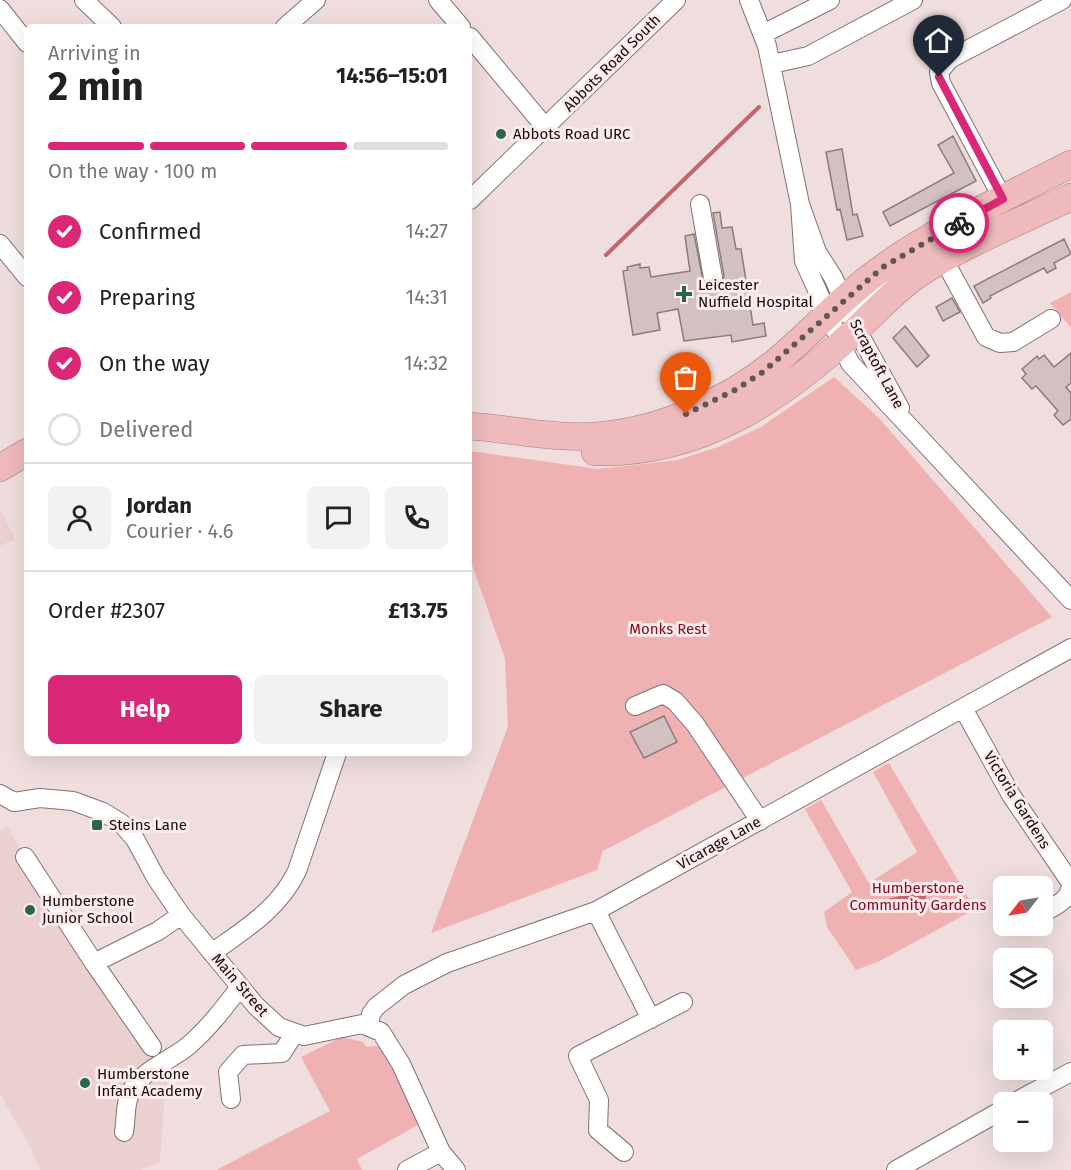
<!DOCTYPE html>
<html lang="en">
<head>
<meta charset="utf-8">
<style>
	body { margin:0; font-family:"Fira Sans",sans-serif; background:#f2f2f2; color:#222; height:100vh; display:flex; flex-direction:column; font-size:22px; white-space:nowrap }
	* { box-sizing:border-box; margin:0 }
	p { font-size:20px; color:#767676 }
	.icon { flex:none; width:33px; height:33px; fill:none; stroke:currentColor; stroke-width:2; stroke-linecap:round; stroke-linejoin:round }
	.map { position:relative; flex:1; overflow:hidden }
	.drawer { position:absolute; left:24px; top:24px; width:448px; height:732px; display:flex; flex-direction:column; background:#fff; border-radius:9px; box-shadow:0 6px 24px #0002 }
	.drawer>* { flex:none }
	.needle { width:39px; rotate:239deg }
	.buttons { position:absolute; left:993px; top:876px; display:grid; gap:12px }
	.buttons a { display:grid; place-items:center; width:60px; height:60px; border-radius:9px; background:#fff; box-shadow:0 6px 24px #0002; font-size:30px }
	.pin { position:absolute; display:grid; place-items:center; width:51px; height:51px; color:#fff; margin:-62px -26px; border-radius:50% 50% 50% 0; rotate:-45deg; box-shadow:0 0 6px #0007 }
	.pin .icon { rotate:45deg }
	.courier { position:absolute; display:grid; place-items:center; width:60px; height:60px; margin:-30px; border:4px solid #db2777; border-radius:50%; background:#fff; color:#222; box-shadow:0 2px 8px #0007 }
	.head em { font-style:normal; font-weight:700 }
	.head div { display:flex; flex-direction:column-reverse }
	.head { display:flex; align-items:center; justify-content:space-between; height:102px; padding:0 24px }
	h1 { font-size:39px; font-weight:700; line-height:45px }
	.bar { display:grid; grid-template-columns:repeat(4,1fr); gap:9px 6px; align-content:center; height:72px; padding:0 24px }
	.bar i { height:8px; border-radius:4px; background:#e0e0e0 }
	.bar .on { background:#db2777 }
	.bar p { grid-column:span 4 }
	.line { display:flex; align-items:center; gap:15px; padding:0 24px; border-top:2px solid #e0e0e0 }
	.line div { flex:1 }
	.round { display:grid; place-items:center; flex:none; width:63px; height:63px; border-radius:9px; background:#f2f2f2 }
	ol { padding:0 24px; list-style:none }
	li { display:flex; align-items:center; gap:18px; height:66px }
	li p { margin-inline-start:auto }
	li .icon { padding:6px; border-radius:50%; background:#db2777; color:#fff; stroke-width:4 }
	li:last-child { color:#767676 }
	li i { width:33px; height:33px; border:3px solid #e0e0e0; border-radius:50% }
	.cta { display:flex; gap:12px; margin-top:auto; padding:12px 24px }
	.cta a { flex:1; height:69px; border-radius:9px; background:#db2777; color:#fff; font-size:24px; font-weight:700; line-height:69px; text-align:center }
	.cta a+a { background:#f2f2f2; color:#222 }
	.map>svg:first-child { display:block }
</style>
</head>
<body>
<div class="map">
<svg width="1071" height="1170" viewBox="0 0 1071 1170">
	<rect width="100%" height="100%" fill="#f0dede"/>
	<path fill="#ebd0d0" d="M 0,509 L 15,539 L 0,546 Z
		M 7,826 L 25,857 L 174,1077 L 165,1087 L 160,1162 L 140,1170 L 40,1170 L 30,1146 L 0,1094 L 0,831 Z"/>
	<path fill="#f0b1b2" d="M 1071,292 L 1071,328 L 1050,303 Z
		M 834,377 L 878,417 L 1052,617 L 603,851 L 597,870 L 431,933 L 508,726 L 505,659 L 470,559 L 470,451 L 598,469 L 678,460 L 718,447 L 761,427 Z
		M 889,763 L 975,909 L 880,961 L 856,970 L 827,927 L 824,912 L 852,892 L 805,809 L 821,800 L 869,883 L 917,852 L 873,772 Z
		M 342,1037 L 363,1042 L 366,1047 L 379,1046 L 391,1059 L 418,1125 L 357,1159 L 362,1170 L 216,1170 L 330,1111 L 301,1057 Z"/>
	<path fill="#c2666c" d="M 922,884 L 926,888 L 926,898 C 918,908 901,908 889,904 L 888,899 L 904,895 Z"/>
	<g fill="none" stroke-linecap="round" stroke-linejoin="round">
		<path stroke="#c2666c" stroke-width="4" d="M 606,255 L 759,107"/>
	</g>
	<path fill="#d3c1c1" stroke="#8b7b7b" stroke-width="1.5" d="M 953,136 L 976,181 L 890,226 L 883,212 L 954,173 L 938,145 Z
		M 842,149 L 853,215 L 857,214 L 863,236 L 847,240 L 840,209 L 837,210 L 826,152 Z
		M 720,212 L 722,228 L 732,227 L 736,249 L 741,249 L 753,325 L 764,323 L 766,336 L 732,342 L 731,335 L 684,341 L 678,309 L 657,313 L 660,330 L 633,335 L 623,271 L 628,270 L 627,267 L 640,264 L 640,268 L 649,267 L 651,277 L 690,271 L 685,236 L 694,234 L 704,285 L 710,289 L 720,287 L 724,276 L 713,213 Z
		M 1064,239 L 1071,254 L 1054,263 L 1056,268 L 1047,273 L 1044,268 L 990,296 L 991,298 L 983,303 L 974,286 Z
		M 952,298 L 960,312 L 943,321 L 936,307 Z
		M 905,326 L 929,356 L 917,367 L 893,338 Z
		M 1071,353 L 1071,383 L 1066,387 L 1071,393 L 1071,419 L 1063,425 L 1054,415 L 1058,411 L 1036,386 L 1032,389 L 1022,378 L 1026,374 L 1022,369 L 1037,356 L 1039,359 L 1044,355 L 1054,367 Z
		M 664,716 L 677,742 L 644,758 L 630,732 Z"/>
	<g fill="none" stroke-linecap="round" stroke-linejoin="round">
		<g stroke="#837272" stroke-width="20">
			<path id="minor" d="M 84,0 L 112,27
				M 438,0 L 461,27
				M 749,0 L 767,46 L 800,204 L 817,252 L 833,277 L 857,330 L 900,408
				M 0,9 L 27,43
				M 285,27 L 316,0
				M 763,34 L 830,0
				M 470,37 L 546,128
				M 772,64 L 808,56 L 913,0
				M 1003,199 L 941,83 L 939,72 L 950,59 L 1062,0
				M 470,200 L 676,0
				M 700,204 L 713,278
				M 800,204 L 804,261 L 850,363 L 1071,600
				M 0,244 L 27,277
				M 944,260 L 986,337 L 1000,343 L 1013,342 L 1051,319
				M 839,313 L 855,310 L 886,284
				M 635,706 L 663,694 L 675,701 L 695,724 L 760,821
				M 963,708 L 1011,795 L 1071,883 C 1071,900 1056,905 1043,913
				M 0,794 L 14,802 L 40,798 L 73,801 L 103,812 L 121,823 L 135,839 L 156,878 L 181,915 L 256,1006 L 279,1027 L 304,1036 L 362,1024 L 381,1032 L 401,1064 L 441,1152 L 456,1170
				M 25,857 L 94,963 L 158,931 L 181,915
				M 596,911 L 651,1019
				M 212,953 C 245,929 279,909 297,871 L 337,753
				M 94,963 L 152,1047
				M 369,1025 L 371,1014 L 376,1007 L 404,985 L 447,963 L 596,911 L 1071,648
				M 231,1099 L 228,1072 L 243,1055 L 282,1053 L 294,1034
				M 1015,1102 L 1071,1072
				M 124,1132 C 126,1121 125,1106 129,1096 C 138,1071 170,1061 188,1046 C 208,1029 224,1008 240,987
				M 624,1152 L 598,1130 L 599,1100 L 578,1056 L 683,1002
				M 407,1170 L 441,1152
				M 896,1170 L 1004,1109"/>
		</g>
		<g stroke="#a27d7e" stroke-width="28">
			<path id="highway" d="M 470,426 C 512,429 554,439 596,436 C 661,431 729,401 778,360 C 814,330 845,294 884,267 C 938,228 1011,195 1071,164
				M 595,452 C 701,455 782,398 856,330 C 876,311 894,291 917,275 C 963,244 1021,221 1071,197
				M 0,468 L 27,452"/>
		</g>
		<use href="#minor" stroke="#fff" stroke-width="18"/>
		<use href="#highway" stroke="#efbabb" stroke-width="27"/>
	</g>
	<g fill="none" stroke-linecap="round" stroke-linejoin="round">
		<path stroke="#605656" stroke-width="6" stroke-dasharray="0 10.8" d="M 686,414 L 735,390 L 763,372 L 883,267 L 959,223"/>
		<path stroke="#db2777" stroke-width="8" d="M 939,77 L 1003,199 L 959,223"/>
	</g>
	<g fill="#296550" stroke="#feebeb" stroke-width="2">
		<circle cx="501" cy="134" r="6"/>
		<path d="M681 285h6v6h6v6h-6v6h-6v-6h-6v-6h6z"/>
		<rect x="91" y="819" width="12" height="12" rx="3"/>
		<circle cx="30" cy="910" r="6"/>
		<circle cx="85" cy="1083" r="6"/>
	</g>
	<g text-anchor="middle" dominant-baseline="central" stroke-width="6" stroke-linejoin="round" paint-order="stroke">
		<g font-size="15" fill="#120c0c" stroke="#feebeb">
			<text transform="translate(612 63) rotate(-45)">Abbots Road South</text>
			<text transform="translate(877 364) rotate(62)">Scraptoft Lane</text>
			<text transform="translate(1017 800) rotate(58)">Victoria Gardens</text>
			<text transform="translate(719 843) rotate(-29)">Vicarage Lane</text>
			<text transform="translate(240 985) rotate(49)">Main Street</text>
		</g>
		<g font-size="15" fill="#120c0c" stroke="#feebeb" text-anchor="start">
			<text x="513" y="134">Abbots Road URC</text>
			<text x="698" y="285">Leicester<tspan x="698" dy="17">Nuffield Hospital</tspan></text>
			<text x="109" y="825">Steins Lane</text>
			<text x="42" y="901">Humberstone<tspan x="42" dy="17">Junior School</tspan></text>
			<text x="97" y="1074">Humberstone<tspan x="97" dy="17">Infant Academy</tspan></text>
		</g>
		<g font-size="15" fill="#820e27" stroke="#feebeb">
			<text x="668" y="629">Monks Rest</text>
			<text x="918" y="888">Humberstone<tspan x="918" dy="17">Community Gardens</tspan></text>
		</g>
	</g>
</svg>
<div class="buttons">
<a><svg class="needle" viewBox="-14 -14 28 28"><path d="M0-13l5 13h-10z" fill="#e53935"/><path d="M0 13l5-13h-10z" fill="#767676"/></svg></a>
<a><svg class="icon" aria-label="layers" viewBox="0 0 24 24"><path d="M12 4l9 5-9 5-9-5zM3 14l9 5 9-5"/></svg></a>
<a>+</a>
<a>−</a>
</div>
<div class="pin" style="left:686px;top:414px;background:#ea580c"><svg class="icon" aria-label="bag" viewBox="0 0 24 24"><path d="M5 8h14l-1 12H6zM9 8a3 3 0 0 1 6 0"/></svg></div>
<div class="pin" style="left:939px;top:77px;background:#1f2937"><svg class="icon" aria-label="home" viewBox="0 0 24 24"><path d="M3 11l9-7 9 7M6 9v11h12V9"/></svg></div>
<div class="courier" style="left:959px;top:223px"><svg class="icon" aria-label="bike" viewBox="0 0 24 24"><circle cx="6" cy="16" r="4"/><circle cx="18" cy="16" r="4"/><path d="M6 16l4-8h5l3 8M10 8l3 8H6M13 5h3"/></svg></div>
<section class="drawer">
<div class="head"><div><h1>2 min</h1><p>Arriving in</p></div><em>14:56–15:01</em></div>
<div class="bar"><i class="on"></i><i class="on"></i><i class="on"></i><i></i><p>On the way · 100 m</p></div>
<ol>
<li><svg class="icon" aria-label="check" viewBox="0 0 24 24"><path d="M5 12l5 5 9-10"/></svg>Confirmed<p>14:27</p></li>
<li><svg class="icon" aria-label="check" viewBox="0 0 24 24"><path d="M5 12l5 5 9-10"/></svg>Preparing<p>14:31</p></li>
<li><svg class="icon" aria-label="check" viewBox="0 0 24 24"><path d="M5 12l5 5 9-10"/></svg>On the way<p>14:32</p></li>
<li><i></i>Delivered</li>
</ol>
<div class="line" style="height:108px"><a class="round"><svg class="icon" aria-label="person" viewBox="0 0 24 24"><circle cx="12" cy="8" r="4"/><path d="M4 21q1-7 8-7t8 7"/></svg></a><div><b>Jordan</b><p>Courier · 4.6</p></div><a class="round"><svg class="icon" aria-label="chat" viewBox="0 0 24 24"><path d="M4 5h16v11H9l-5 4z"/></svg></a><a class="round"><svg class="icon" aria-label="phone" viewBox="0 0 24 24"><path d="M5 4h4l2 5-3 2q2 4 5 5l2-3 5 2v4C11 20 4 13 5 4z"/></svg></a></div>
<div class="line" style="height:78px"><div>Order #2307</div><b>£13.75</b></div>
<div class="cta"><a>Help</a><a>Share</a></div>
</section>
</div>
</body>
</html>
